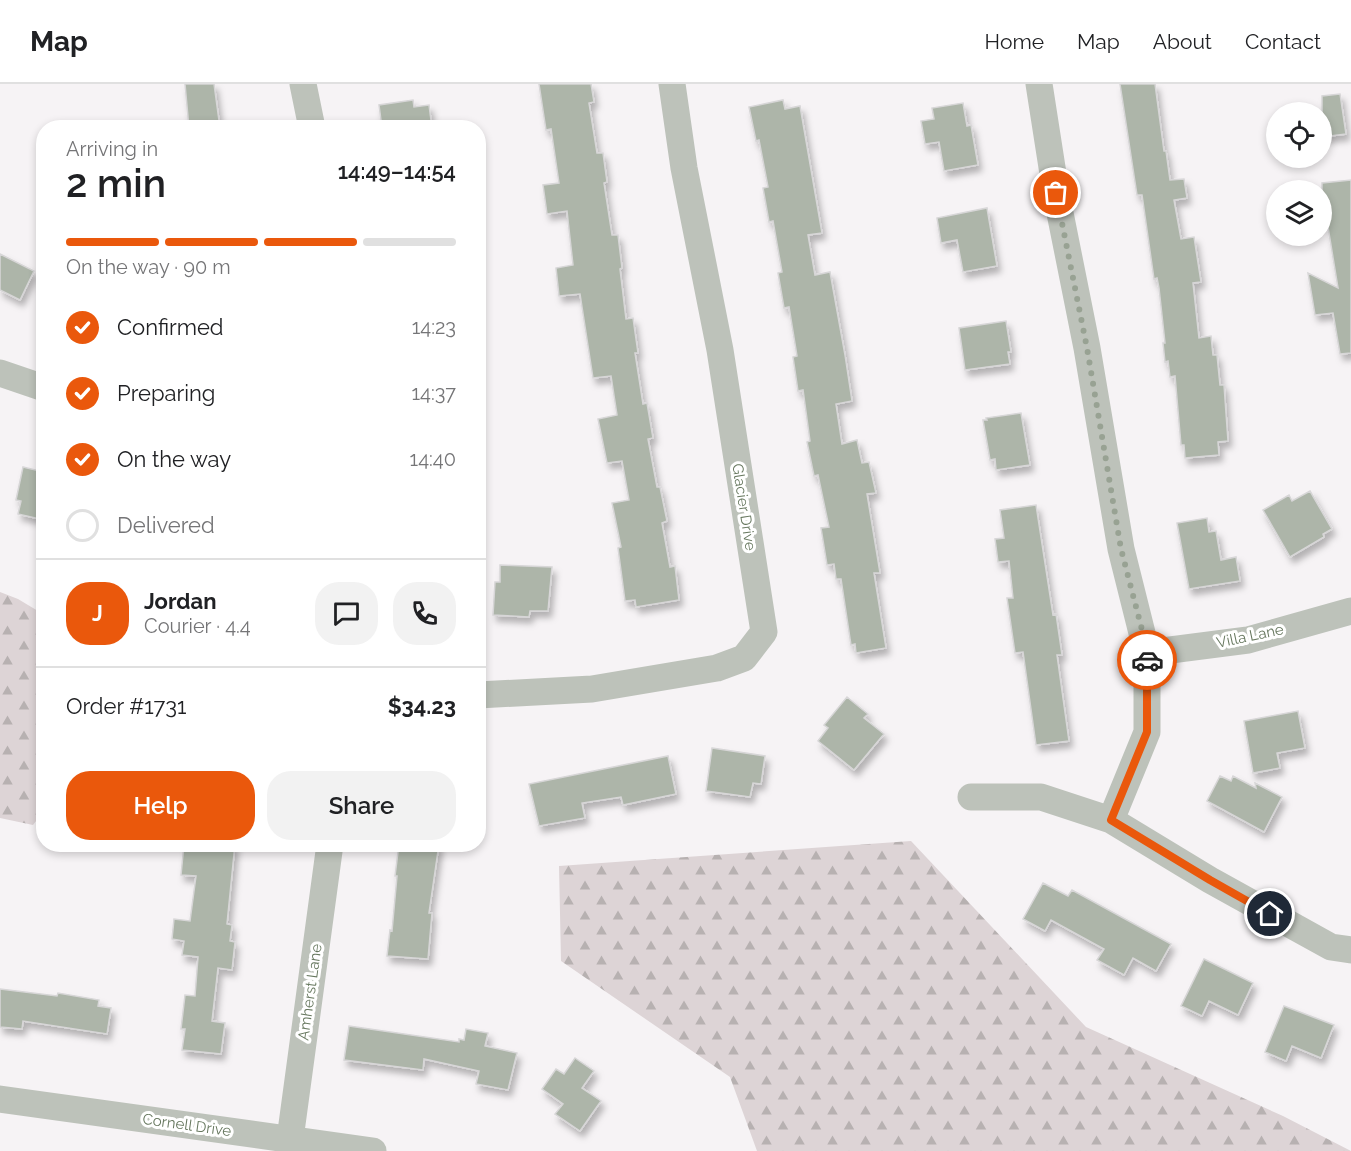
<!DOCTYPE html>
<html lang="en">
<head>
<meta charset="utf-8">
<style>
	body { margin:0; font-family:Raleway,sans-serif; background:#f2f2f2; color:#202124; height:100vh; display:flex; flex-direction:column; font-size:22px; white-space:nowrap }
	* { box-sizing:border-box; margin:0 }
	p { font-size:20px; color:#757577 }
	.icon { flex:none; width:33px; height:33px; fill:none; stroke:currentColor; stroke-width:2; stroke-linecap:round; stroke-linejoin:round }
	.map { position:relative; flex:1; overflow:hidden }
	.panel { position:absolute; left:36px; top:36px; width:450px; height:732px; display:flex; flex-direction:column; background:#fff; border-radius:24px; box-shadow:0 3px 9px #0003 }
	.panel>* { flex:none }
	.tools { position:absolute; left:1266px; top:18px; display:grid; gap:12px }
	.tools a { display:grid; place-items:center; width:66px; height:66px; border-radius:50%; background:#fff; box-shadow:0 3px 9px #0003; font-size:30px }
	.pin { position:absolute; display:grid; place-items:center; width:51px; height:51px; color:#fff; margin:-26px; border:3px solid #fff; border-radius:50%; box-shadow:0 2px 6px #0007 }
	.courier { position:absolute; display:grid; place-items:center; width:60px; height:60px; margin:-30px; border:4px solid #ea580c; border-radius:50%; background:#fff; color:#222; box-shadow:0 2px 8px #0007 }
	.summary em { font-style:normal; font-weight:600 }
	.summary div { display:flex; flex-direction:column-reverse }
	.summary { display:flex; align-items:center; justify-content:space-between; height:102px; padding:0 30px }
	h1 { font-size:39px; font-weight:600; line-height:45px }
	.bar { display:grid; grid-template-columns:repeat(4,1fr); gap:9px 6px; align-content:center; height:72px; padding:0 30px }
	.bar i { height:8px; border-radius:4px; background:#e0e0e0 }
	.bar .on { background:#ea580c }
	.bar p { grid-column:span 4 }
	.line { display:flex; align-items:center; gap:15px; padding:0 30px; border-top:2px solid #e0e0e0 }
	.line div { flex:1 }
	.round { display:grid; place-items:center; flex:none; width:63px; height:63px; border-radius:24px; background:#f2f2f2 }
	ol { padding:0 30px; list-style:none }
	li { display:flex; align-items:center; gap:18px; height:66px }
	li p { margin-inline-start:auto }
	li .icon { padding:6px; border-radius:50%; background:#ea580c; color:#fff; stroke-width:4 }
	li:last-child { color:#757577 }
	li i { width:33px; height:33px; border:3px solid #e0e0e0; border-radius:50% }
	.button { display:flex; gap:12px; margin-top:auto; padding:12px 30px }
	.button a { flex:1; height:69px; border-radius:24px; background:#ea580c; color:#fff; font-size:24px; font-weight:600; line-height:69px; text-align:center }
	.button a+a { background:#f2f2f2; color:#202124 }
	header { display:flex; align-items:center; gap:36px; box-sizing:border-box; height:84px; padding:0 30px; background:#fff; border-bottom:2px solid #e0e0e0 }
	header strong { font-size:28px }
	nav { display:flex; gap:33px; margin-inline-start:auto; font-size:21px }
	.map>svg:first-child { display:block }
</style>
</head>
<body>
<header>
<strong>Map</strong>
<nav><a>Home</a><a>Map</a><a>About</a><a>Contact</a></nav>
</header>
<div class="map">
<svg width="1351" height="1067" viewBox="0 0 1351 1067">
	<defs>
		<pattern id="forest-firs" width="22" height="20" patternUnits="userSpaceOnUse" patternTransform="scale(1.5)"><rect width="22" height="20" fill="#ddd4d6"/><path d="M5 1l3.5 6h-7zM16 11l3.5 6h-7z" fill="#b7b1b1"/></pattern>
		<filter id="shadow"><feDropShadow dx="3.5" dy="6" stdDeviation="3" flood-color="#0004"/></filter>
	</defs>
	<rect width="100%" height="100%" fill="#f6f3f5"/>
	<path fill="url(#forest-firs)" d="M 0,508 L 18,515 L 43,530 L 43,728 L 33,741 L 0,734 Z
		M 911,757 L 1086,943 L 1283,1032 L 1351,1067 L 757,1067 L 730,993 L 561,877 L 559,782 Z"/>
	<path fill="#adb5a9" stroke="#d7d6d7" stroke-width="1.5" filter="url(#shadow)" d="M 185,0 L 214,0 L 220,44 L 189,44 Z
		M 539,0 L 591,0 L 594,18 L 589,19 L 597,69 L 603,69 L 607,98 L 604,99 L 612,151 L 618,151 L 622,184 L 620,185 L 626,235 L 633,234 L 638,269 L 635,269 L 643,320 L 647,319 L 653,354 L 648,355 L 657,403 L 660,403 L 667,437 L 662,439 L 670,483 L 675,482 L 679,516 L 636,523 L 635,516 L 625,517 L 618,464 L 621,463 L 612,419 L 629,416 L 622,377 L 607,379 L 598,335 L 617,331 L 611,292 L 593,294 L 580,210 L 559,212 L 556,184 L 573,181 L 567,127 L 547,130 L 543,101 L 559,99 L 551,45 L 546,46 Z
		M 1120,0 L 1155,0 L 1164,67 L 1166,67 L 1170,96 L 1184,95 L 1187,114 L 1174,116 L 1181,155 L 1194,153 L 1201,198 L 1193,199 L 1199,254 L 1211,252 L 1213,271 L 1217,271 L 1220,301 L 1224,301 L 1228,357 L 1218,358 L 1219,371 L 1185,374 L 1184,361 L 1181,361 L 1175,292 L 1170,293 L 1168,277 L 1165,278 L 1163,259 L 1165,259 L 1159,204 L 1157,194 L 1154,195 L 1142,111 L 1137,111 Z
		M 1340,10 L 1346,50 L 1322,53 L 1322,12 Z
		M 413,16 L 414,23 L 429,21 L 432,44 L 382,44 L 379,21 Z
		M 783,16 L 785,25 L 800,22 L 822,149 L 808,151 L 815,191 L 830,188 L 845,271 L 852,317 L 836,320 L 842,360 L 857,356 L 862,379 L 869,378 L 876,409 L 867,410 L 880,489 L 874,489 L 886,564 L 856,569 L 855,560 L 851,561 L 841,495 L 836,495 L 834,480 L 827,481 L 821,444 L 829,443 L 818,391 L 814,392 L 807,358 L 810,357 L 803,306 L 798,307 L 793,273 L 797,272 L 789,223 L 784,224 L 778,189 L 782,188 L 773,137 L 769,138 L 763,104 L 768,103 L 759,56 L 756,57 L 749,23 Z
		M 963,19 L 967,42 L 971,41 L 978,81 L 944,87 L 939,58 L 925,60 L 921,37 L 934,35 L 932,24 Z
		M 1351,96 L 1351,269 L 1340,270 L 1333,229 L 1315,231 L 1308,189 L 1338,204 L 1327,137 L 1322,138 L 1322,99 Z
		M 987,124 L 997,182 L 963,188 L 957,156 L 941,159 L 937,134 Z
		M 0,170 L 34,187 L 20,216 L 0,206 Z
		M 1006,237 L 1011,268 L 1008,268 L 1010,280 L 965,286 L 959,244 Z
		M 1021,329 L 1030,381 L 996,386 L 995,375 L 990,376 L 983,336 L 987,336 L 986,334 Z
		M 23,383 L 44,388 L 44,436 L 18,430 L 21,417 L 16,416 Z
		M 1310,407 L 1332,445 L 1323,450 L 1324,453 L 1290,473 L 1263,426 L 1289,411 L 1292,417 Z
		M 1036,421 L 1053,531 L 1056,530 L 1062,571 L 1057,571 L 1069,657 L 1036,661 L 1023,568 L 1015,569 L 1007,514 L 1013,514 L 1009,477 L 998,478 L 995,455 L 1004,454 L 1000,426 Z
		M 1207,434 L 1209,448 L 1216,447 L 1221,476 L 1236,473 L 1240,497 L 1189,505 L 1177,439 Z
		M 500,481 L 552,483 L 548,527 L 530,527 L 529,533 L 493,531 L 495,498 L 500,498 Z
		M 847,613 L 868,630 L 864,634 L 884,650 L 854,686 L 818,657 L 828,644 L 824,641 Z
		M 1298,627 L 1305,664 L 1277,669 L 1280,684 L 1253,689 L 1244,637 Z
		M 712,664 L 765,672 L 761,700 L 753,699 L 750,713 L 706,707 Z
		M 668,672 L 676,710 L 623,721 L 621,713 L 582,719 L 585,734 L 539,742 L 529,700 Z
		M 1220,692 L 1231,697 L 1233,692 L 1256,704 L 1255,699 L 1282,713 L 1264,748 L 1207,717 Z
		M 184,760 L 235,760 L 227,840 L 232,841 L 230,857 L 235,858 L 232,886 L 218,884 L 212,937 L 225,939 L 221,970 L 182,966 L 185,945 L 181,945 L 185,911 L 195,912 L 198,873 L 182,871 L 184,857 L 172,855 L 174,835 L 190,837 L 196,792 L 181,791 Z
		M 399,760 L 439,760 L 429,829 L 432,829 L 428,875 L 387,872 L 390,846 L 392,847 L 397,792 L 395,792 Z
		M 1043,799 L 1068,812 L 1072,806 L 1171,860 L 1156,887 L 1133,874 L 1124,891 L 1097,876 L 1104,865 L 1051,836 L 1045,847 L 1023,835 Z
		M 1204,875 L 1253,899 L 1238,931 L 1209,917 L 1202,932 L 1181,922 Z
		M 0,905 L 57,912 L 58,909 L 99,916 L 98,922 L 111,924 L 107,950 L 23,937 L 22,945 L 0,943 Z
		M 1284,922 L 1334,941 L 1321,974 L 1292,962 L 1286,977 L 1265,968 Z
		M 349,942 L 459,958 L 459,955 L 464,956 L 466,945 L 488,949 L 485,962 L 517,969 L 508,1006 L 476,1000 L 479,987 L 424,975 L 423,986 L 344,976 Z
		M 575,974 L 594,987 L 582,1004 L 601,1017 L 580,1047 L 555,1030 L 563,1020 L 542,1005 L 556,985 L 564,990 Z"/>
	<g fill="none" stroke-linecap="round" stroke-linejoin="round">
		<path stroke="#bdc2ba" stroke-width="27" d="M 303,0 L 312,44
			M 1039,0 L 1056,109 L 1087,264 L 1121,465 L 1147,569 L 1147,648 L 1111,736
			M 0,289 L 44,304
			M 1147,569 L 1248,556 L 1351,527
			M 478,611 L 592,605 L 717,584 L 744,574 L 764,548 L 720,266 L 684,84 L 672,0
			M 971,713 L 1041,713 L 1111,736 L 1210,796 L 1331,863 L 1351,866
			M 0,1015 L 373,1067
			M 290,1055 L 330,760"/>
	</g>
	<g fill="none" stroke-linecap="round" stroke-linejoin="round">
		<path stroke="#98a293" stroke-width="6" stroke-dasharray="0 10.8" d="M 1056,109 L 1087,264 L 1121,465 L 1148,569 L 1147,576"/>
		<path stroke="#ea580c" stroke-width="8" d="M 1147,576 L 1147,648 L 1111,736 L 1210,796 L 1270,830"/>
	</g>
	<g text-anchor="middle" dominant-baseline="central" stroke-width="6" stroke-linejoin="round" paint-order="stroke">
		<g font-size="15" fill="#66775e" stroke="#fff">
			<text transform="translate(744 423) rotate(81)">Glacier Drive</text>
			<text transform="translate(1250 552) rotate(-12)">Villa Lane</text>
			<text transform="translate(310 908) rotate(-82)">Amherst Lane</text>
			<text transform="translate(187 1041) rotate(8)">Cornell Drive</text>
		</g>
	</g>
</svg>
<div class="tools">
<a><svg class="icon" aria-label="locate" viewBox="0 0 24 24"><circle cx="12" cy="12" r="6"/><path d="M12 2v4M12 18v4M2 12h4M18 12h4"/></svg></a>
<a><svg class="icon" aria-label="layers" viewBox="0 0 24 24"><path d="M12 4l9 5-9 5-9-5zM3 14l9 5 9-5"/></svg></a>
</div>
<div class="pin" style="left:1056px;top:109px;background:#ea580c"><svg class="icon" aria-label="bag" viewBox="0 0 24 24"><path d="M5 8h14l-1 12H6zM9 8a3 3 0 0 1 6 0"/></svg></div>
<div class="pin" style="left:1270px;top:830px;background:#1f2937"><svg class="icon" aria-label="home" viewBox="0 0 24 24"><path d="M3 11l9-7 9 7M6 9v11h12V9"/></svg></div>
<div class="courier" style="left:1147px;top:576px"><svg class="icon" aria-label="car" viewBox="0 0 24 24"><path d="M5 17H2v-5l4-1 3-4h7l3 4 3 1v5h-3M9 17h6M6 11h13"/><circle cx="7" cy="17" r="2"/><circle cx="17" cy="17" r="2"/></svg></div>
<section class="panel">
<div class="summary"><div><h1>2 min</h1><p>Arriving in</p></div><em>14:49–14:54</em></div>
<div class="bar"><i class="on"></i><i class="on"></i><i class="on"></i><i></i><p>On the way · 90 m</p></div>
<ol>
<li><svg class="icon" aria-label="check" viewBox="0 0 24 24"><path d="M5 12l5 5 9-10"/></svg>Confirmed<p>14:23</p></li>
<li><svg class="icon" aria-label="check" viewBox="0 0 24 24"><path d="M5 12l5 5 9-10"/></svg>Preparing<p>14:37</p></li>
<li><svg class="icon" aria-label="check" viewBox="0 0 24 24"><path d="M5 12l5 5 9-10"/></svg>On the way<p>14:40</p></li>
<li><i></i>Delivered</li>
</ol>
<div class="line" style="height:108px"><b class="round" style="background:#ea580c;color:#fff">J</b><div><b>Jordan</b><p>Courier · 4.4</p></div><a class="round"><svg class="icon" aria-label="chat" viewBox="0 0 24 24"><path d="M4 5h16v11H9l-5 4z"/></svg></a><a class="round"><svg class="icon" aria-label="phone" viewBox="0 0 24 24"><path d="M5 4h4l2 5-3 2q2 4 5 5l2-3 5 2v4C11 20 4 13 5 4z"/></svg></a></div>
<div class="line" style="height:78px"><div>Order #1731</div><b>$34.23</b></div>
<div class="button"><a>Help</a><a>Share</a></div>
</section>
</div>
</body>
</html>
